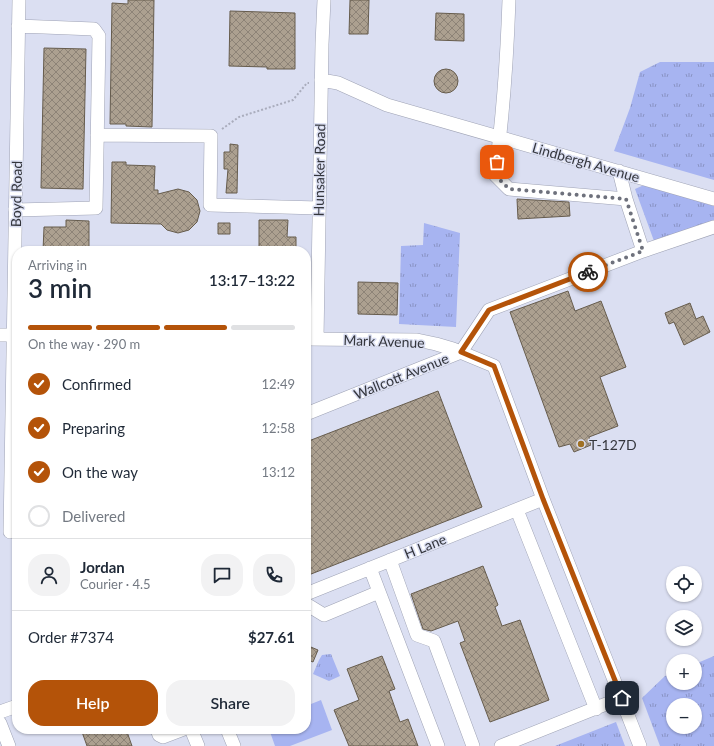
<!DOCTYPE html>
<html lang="en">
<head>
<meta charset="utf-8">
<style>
	body { margin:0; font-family:Lato,sans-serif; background:#f2f2f3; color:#1f2937; height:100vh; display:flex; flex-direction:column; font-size:15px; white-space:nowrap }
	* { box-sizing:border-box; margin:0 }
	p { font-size:13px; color:#747a83 }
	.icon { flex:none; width:22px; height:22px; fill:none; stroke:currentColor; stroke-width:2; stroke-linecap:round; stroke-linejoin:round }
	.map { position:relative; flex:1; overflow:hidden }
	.sheet { position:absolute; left:12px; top:246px; width:299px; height:488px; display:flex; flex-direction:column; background:#fff; border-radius:16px; box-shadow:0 1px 3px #0004 }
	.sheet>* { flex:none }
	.buttons { position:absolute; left:666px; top:566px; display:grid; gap:8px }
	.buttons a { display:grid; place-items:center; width:36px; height:36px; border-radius:50%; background:#fff; box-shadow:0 1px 3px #0004; font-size:20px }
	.pin { position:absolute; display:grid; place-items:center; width:34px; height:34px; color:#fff; margin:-17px; border-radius:8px; box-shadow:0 2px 6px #0006 }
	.courier { position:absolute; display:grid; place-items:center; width:40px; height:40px; margin:-20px; border:3px solid #b45309; border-radius:50%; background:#fff; color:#222; box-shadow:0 1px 5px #0007 }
	.headline em { font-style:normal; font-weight:600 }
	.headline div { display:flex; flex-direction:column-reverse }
	.headline { display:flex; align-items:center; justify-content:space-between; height:68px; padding:0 16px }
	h1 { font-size:26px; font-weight:600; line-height:30px }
	.bar { display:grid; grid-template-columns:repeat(4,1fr); gap:6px 4px; align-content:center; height:48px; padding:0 16px }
	.bar i { height:5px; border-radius:3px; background:#e0e1e3 }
	.bar .selected { background:#b45309 }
	.bar p { grid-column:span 4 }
	.line { display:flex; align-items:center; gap:10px; padding:0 16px; border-top:1px solid #e0e1e3 }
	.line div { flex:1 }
	.round { display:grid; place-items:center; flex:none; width:42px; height:42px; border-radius:16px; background:#f2f2f3 }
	ol { padding:0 16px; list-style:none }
	li { display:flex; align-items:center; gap:12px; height:44px }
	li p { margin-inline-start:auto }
	li .icon { padding:4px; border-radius:50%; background:#b45309; color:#fff; stroke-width:4 }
	li:last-child { color:#747a83 }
	li i { width:22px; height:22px; border:2px solid #e0e1e3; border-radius:50% }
	.action { display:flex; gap:8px; margin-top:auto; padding:8px 16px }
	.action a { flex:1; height:46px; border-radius:16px; background:#b45309; color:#fff; font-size:16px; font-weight:600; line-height:46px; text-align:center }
	.action a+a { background:#f2f2f3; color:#1f2937 }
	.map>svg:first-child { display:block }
</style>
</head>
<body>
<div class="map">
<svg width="714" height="746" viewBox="0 0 714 746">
	<defs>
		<pattern id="grass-tufts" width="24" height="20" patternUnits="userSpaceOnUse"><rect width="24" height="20" fill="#a7b4f1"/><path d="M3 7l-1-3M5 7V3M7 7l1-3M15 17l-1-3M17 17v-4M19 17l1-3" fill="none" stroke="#8993c4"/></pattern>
		<pattern id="building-cross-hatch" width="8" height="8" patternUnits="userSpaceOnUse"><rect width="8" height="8" fill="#aca090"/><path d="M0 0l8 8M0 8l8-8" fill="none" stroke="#8d8377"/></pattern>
	</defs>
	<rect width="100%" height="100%" fill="#dbdff2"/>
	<path fill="url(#grass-tufts)" fill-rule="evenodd" d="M 660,62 L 714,62 L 714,180 L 614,151 L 630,108 L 640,72 Z
		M 644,185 L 714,206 L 714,220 L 654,241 L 635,189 Z
		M 424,223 L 460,233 L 456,327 L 399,324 L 401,246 L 423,245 Z
		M 331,654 L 340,676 L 329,681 L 313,674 L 319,660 L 322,655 Z
		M 714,656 L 714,746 L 660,746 L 642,698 L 665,676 L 673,673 L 673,683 L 695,683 L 695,664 ZM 673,705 L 695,705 L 695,727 L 673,727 Z
		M 616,722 L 625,746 L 555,746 Z"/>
	<path fill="#a7b4f1" d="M 321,700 L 332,730 L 290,746 L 275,746 L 269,729 L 306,729 L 306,706 Z"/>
	<path fill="url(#building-cross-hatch)" stroke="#665c4d" d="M 128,0 L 154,0 L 152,127 L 126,126 L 126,124 L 110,124 L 112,3 L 128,4 Z
		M 350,0 L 369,0 L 368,34 L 349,34 Z
		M 230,11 L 295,13 L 295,69 L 267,69 L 267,67 L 229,66 Z
		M 436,13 L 464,14 L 464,41 L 435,40 Z
		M 44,48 L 86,49 L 83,189 L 41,188 Z
		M434 81a12 12 0 1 1 24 0a12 12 0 1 1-24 0Z
		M 230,144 L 238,145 L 237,193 L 226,193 L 228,169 L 224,169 L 224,152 L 230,152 Z
		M 112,162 L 126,162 L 126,165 L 155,166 L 154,190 L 158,190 L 158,194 L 178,189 L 189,192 L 197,200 L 200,211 L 197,222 L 189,230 L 178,233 L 167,230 L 161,224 L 111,223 Z
		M 517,199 L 569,202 L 570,216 L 518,219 Z
		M 66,220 L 89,221 L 89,251 L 43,251 L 44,227 L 66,227 Z
		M 259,220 L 288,220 L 287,237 L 296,237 L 296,251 L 259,251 Z
		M 218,223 L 230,223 L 230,234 L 218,234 Z
		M 358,282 L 398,283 L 397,315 L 358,314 Z
		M 568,291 L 575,311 L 601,301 L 626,367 L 600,377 L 618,426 L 589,437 L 591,445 L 574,452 L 570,444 L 559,447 L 510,312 Z
		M 690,303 L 696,319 L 703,316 L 710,332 L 684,345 L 674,322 L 669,324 L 665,313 Z
		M 438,391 L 482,507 L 306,576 L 306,442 Z
		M 483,566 L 498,605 L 495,607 L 502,626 L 520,620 L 549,700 L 490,722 L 460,643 L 465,641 L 458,621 L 431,631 L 423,629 L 411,594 Z
		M 306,645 L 318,650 L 313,662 L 306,659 Z
		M 382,656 L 395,689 L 389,691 L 400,722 L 408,719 L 418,746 L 349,746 L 334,710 L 359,700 L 347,669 Z
		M 81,729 L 126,729 L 132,746 L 87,746 Z"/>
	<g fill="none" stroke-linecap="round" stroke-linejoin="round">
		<g stroke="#9fa3b5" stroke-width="14">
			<path id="minor" d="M 321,80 L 338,83 L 387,105 L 714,199
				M 97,135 L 211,136 L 210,205 L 319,208
				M 619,171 L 626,199
				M 15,210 L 96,208 L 99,36 L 94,29 L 18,26
				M 643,251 L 714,227
				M 0,335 L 17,335
				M 306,339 L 417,340 L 436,344 L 453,349 L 494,366 L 543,499 L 640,746
				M 317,339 L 322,44 L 324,0
				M 306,414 L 461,352 L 489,310 L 643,251 L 626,199 L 509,189 L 495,175 C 503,117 507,58 509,0
				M 517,510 L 596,709
				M 10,532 L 19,0
				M 390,560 L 417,635 L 434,641 L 473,746
				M 370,568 L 438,746
				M 306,594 L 543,499
				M 306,604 L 324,615 L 379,592
				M 0,712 L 17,706
				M 0,723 L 9,746
				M 157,729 L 159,735 L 163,737 L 184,729
				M 191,729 L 198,746
				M 227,729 L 234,746
				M 501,746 L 621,698"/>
		</g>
		<path stroke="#a9acbc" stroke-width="2" stroke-dasharray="2 2" stroke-linecap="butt" d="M 222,129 L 239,117 L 293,100 L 307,83 L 309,83"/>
		<use href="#minor" stroke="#fff" stroke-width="13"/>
	</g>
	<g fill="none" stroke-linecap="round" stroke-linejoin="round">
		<path stroke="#6e717c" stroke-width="4" stroke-dasharray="0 7.2" d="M 497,162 L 495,175 L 509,189 L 626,199 L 643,251 L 588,272"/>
		<path stroke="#b45309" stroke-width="5" d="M 588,272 L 489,310 L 461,352 L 494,366 L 543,499 L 622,698"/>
	</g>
	<circle fill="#a07124" stroke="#dbdff2" stroke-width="1.5" cx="581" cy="444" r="4"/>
	<g text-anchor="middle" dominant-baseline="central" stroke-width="3" stroke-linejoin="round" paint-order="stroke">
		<g font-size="14" fill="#34363d" stroke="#dbdff2">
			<text transform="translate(586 162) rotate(16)">Lindbergh Avenue</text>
			<text transform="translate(319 170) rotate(-89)">Hunsaker Road</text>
			<text transform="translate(16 194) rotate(-89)">Boyd Road</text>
			<text transform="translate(384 341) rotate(2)">Mark Avenue</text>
			<text transform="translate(401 376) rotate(-22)">Wallcott Avenue</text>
			<text transform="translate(425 546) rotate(-22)">H Lane</text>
		</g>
		<g font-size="14" fill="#34363d" stroke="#dbdff2" text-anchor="start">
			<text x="589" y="444">T-127D</text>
		</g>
	</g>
</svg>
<div class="buttons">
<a><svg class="icon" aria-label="locate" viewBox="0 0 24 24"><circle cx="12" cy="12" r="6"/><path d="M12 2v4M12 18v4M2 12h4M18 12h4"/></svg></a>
<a><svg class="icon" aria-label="layers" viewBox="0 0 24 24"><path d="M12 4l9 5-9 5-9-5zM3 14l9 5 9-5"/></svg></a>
<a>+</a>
<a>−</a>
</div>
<div class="pin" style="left:497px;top:162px;background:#ea580c"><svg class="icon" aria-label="bag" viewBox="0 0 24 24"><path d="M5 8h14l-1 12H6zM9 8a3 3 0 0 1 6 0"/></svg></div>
<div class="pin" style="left:622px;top:698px;background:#1f2937"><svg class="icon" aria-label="home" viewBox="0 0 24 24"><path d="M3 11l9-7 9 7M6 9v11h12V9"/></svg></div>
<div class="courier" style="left:588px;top:272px"><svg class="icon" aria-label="bike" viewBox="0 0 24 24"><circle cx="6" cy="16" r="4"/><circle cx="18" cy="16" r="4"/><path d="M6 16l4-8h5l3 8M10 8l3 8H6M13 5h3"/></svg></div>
<section class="sheet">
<div class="headline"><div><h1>3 min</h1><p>Arriving in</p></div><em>13:17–13:22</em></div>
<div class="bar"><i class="selected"></i><i class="selected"></i><i class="selected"></i><i></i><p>On the way · 290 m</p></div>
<ol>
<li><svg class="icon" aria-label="check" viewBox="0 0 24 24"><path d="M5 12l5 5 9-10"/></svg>Confirmed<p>12:49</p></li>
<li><svg class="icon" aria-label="check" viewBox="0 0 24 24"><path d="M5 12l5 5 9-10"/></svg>Preparing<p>12:58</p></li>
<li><svg class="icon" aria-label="check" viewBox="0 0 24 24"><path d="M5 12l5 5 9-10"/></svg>On the way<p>13:12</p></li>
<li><i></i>Delivered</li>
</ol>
<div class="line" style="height:72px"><a class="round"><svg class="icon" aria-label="person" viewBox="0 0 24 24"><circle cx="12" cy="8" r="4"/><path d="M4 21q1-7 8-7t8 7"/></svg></a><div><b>Jordan</b><p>Courier · 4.5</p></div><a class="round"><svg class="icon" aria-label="chat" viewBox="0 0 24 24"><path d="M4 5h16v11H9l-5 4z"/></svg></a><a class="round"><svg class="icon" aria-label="phone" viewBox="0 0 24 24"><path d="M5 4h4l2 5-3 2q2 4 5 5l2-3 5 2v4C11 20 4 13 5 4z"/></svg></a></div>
<div class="line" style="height:52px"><div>Order #7374</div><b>$27.61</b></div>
<div class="action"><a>Help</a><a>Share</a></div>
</section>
</div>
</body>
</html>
